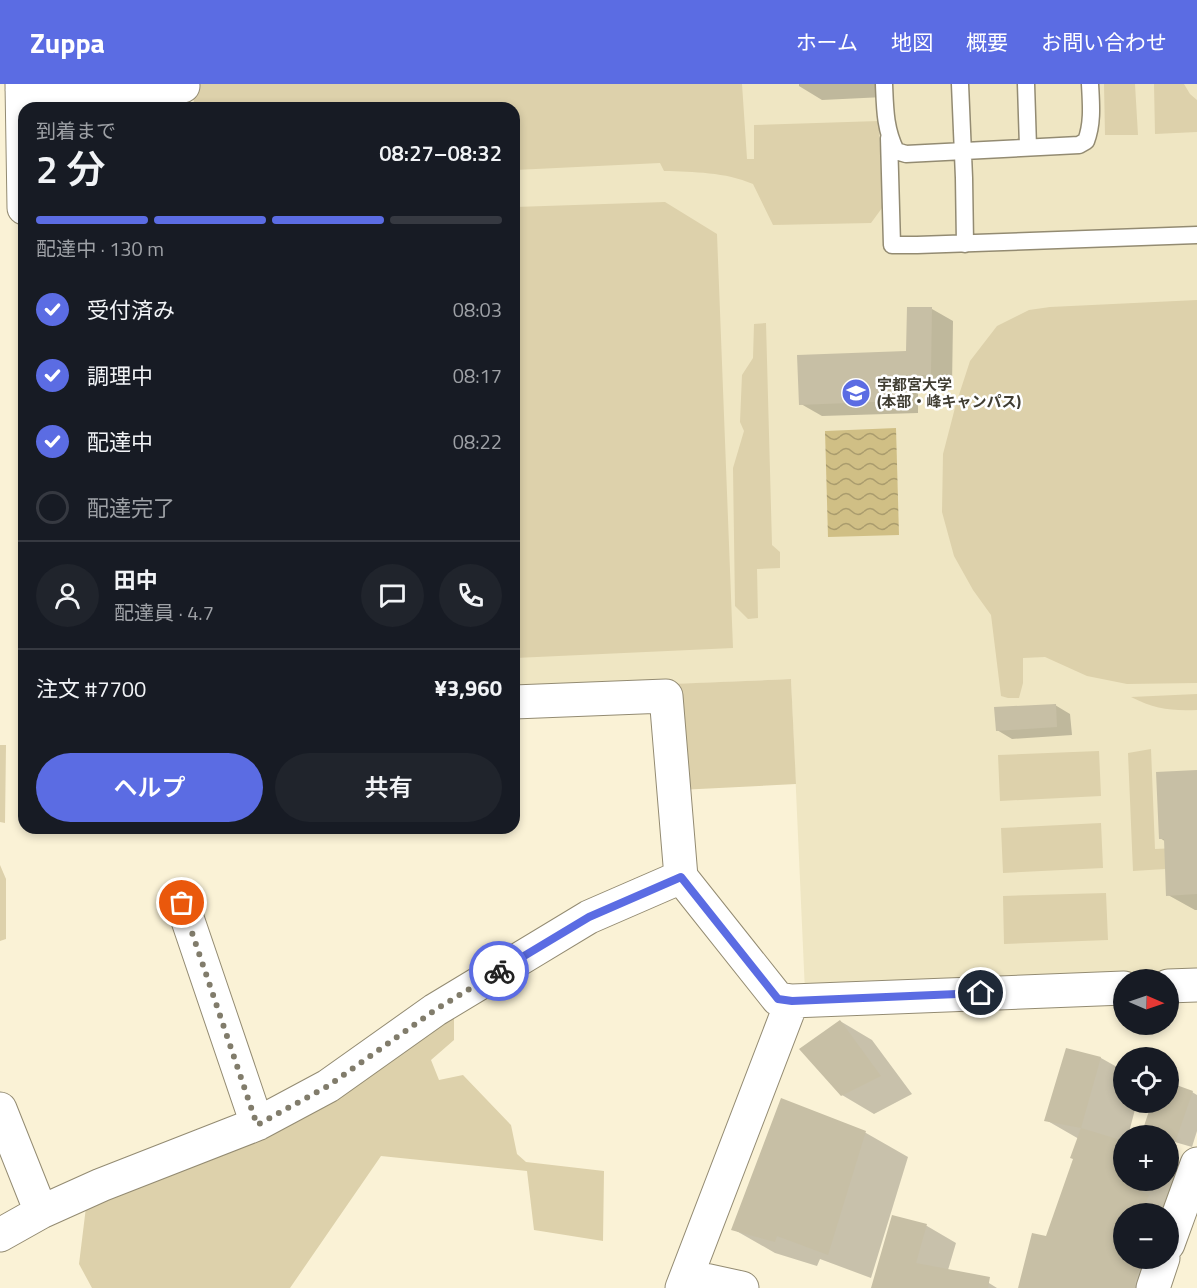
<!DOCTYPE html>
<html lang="ja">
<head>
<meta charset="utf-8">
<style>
	body { margin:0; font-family:"Titillium Web","Noto Sans JP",sans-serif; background:#20242c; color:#f1f3f6; height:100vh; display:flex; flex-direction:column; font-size:22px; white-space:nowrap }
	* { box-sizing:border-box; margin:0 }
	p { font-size:20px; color:#9ea1a6 }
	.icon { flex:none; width:33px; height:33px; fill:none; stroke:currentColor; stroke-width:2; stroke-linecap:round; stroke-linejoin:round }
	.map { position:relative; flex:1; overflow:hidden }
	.drawer { position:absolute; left:18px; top:18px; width:502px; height:732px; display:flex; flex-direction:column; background:#171b24; border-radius:18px; box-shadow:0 3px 9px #0003 }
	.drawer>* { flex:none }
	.needle { width:39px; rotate:92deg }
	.controls { position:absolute; left:1113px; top:885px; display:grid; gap:12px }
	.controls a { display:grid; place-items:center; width:66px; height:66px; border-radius:50%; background:#171b24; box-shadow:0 3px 9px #0003; font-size:30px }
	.pin { position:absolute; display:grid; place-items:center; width:51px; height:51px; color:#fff; margin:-26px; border:3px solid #fff; border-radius:50%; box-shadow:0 2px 6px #0007 }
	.courier { position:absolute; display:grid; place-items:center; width:60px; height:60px; margin:-30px; border:4px solid #5b6ce3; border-radius:50%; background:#fff; color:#222; box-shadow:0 2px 8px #0007 }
	.headline em { font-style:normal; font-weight:600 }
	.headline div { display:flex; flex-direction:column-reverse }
	.headline { display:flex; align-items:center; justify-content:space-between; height:102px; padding:0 18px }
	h1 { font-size:39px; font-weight:600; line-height:45px }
	.bar { display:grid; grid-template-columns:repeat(4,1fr); gap:9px 6px; align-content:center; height:72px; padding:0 18px }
	.bar i { height:8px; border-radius:4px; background:#363941 }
	.bar .on { background:#5b6ce3 }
	.bar p { grid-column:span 4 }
	.line { display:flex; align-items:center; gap:15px; padding:0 18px; border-top:2px solid #363941 }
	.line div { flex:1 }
	.round { display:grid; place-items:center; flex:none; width:63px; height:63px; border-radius:32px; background:#20242c }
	ol { padding:0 18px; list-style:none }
	li { display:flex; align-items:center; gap:18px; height:66px }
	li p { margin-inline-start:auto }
	li .icon { padding:6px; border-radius:50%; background:#5b6ce3; color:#fff; stroke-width:4 }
	li:last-child { color:#9ea1a6 }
	li i { width:33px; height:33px; border:3px solid #363941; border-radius:50% }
	.button { display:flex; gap:12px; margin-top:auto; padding:12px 18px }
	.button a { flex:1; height:69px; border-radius:36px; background:#5b6ce3; color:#fff; font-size:24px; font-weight:600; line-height:69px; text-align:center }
	.button a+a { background:#20242c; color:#f1f3f6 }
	header { display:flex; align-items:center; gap:36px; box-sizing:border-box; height:84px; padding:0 30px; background:#5b6ce3; color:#fff }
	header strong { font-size:28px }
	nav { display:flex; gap:33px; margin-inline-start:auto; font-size:21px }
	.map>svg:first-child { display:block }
</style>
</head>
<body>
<header>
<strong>Zuppa</strong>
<nav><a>ホーム</a><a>地図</a><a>概要</a><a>お問い合わせ</a></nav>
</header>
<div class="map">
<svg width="1197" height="1204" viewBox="0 0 1197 1204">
	<defs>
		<pattern id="water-waves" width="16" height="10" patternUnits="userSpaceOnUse" patternTransform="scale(1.5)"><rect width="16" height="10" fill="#d0bf85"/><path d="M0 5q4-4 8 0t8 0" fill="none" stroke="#aa9c6d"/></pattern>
	</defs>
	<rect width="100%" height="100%" fill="#faf2d6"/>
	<path fill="#efe6c3" d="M 193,0 L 1197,0 L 1197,892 L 805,908 L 791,595 L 515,607 L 514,24 L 194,24 Z"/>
	<path fill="#ddd1ab" d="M 193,0 L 742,0 L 747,75 L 754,75 L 754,41 L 879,37 L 882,124 L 871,139 L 773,141 L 753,100 C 725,88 694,88 664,87 L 660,79 L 515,86 L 514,24 L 194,24 Z
		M 1104,0 L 1135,0 L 1138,51 L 1105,51 Z
		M 1154,0 L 1184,0 L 1190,10 L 1197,16 L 1197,48 L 1155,50 Z
		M 665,118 L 717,150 L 733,564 L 515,574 L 515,123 Z
		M 1197,216 L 1197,599 L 1127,600 L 1087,592 L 1045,573 L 1023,574 L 1023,599 L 1019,614 L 1008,614 L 1001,612 L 991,531 L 973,506 L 954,472 L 942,428 L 943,370 L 956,320 L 970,277 L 997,242 L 1029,226 L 1050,223 Z
		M 766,239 L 772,461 L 780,468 L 780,484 L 757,485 L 758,534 L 748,535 L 735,522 L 733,384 L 744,347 L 740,338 L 742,291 L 753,274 L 754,240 Z
		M 791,595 L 796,700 L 679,706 L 671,600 Z
		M 1197,610 L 1197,626 C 1170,627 1155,625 1131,613 Z
		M 0,661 L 6,661 L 5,739 L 0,738 Z
		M 1151,665 L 1155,765 L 1197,763 L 1197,783 L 1133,787 L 1128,669 Z
		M 1099,667 L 1101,712 L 1000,717 L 998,671 Z
		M 1101,739 L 1103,784 L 1003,789 L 1001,744 Z
		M 0,781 L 6,795 L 6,855 L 0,857 Z
		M 1106,809 L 1108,856 L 1004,860 L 1003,812 Z
		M 454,924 L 454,956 L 431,976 L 439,996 L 463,991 L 511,1041 L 517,1070 L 526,1078 L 604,1087 L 603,1157 L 534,1146 L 527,1087 L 381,1072 L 290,1204 L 92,1204 L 79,1180 L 87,1115 Z"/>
	<path fill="url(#water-waves)" d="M 896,344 L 899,451 L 828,453 L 825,347 Z"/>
	<path fill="#0003" d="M 799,0 L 883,0 L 884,13 L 822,16 L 799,2 Z
		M 932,225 L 953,237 L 952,302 L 918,302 L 918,329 L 822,332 L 801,320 L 908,268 Z
		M 1055,621 L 1070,630 L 1072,651 L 1012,655 L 997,646 Z
		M 1197,688 L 1197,826 L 1195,826 L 1168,811 L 1166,758 L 1160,754 Z
		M 840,937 L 872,956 L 912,1010 L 874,1030 L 842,1011 Z
		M 1067,965 L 1101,974 L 1124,987 L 1124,1018 L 1137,1018 L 1128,1052 L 1124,1052 L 1124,1096 L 1168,1096 L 1168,1076 L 1179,1082 L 1165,1122 L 1168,1130 L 1124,1130 L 1124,1174 L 1152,1174 L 1161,1204 L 1019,1204 L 1047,1154 L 1074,1075 L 1079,1055 L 1046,1036 Z
		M 1192,1008 L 1197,1011 L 1197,1047 L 1192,1063 L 1168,1056 L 1168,1052 L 1158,1052 L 1145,1044 L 1168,1018 Z
		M 781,1016 L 866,1049 L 908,1073 L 871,1194 L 820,1175 L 817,1182 L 775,1169 L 733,1145 Z
		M 893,1133 L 927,1142 L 956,1159 L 948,1186 L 976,1191 L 997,1204 L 873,1204 Z"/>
	<path fill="#c7bfa5" d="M 907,223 L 932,223 L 931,291 L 897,291 L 898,317 L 799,321 L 797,271 L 906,267 Z
		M 1056,620 L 1057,643 L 996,647 L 994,623 Z
		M 1197,686 L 1197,810 L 1166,812 L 1164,755 L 1159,755 L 1156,688 Z
		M 840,936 L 881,992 L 841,1012 L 799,965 Z
		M 1066,964 L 1101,973 L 1081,1044 L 1044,1037 Z
		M 1168,998 L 1193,1007 L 1172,1067 L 1168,1067 L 1168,1052 L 1143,1045 L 1152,1018 L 1168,1018 Z
		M 781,1014 L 866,1047 L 828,1171 L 777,1152 L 775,1158 L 731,1146 Z
		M 1081,1044 L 1124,1057 L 1124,1096 L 1146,1096 L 1142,1108 L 1149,1111 L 1141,1130 L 1124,1130 L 1124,1174 L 1141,1180 L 1135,1198 L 1135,1204 L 1018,1204 L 1032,1149 L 1046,1152 L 1073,1075 L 1070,1074 Z
		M 892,1131 L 927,1140 L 916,1179 L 990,1193 L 988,1204 L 871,1204 Z"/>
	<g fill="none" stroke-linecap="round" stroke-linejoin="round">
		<g stroke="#938b72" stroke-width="19">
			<path id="service" d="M 884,0 C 885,25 885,45 896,67 L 906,70 L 1079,61 L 1086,57 C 1093,39 1091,19 1090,0
				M 960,0 L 964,94 L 965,160
				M 1026,0 L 1028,63
				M 889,54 L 892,161 L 917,161 L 1197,151"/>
		</g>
		<g stroke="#938b72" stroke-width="35">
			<path id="minor" d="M 514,618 L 666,612 L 681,793 L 778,915 L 792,917 L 1124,904
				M 182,819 L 257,1040
				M 1168,902 L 1197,901
				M 0,1025 L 41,1128
				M 0,1151 L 41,1128 L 101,1101 L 257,1040 L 328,1002 L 435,926 L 589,833 L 681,793
				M 1168,1160 L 1197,1080
				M 687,1192 L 742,1204
				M 682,1204 L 792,917
				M 1153,1204 L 1163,1174"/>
		</g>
		<g stroke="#938b72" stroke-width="35">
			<path id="tertiary" d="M 22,0 L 24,124
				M 22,6 L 183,2"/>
		</g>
		<use href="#service" stroke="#fff" stroke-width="16"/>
		<use href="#minor" stroke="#fff" stroke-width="33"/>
		<use href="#tertiary" stroke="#fff" stroke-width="33"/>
	</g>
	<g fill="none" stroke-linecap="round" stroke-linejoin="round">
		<path stroke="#817c6b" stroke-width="6" stroke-dasharray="0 10.8" d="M 182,819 L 257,1041 L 328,1002 L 435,926 L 499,887"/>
		<path stroke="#5b6ce3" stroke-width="8" d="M 499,887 L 589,833 L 681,793 L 778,915 L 792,917 L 981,909"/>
	</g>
	<defs>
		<g id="university-disc" transform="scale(1.5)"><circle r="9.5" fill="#5b6ce3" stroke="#fff"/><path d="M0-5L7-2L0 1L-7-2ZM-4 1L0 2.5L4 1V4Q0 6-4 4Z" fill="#fff"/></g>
	</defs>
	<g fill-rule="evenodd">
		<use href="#university-disc" x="856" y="309"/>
	</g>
	<g text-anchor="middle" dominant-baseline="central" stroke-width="5" stroke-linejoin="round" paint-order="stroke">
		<g font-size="15" font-weight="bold" fill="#403d32" stroke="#fff" text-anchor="start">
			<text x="877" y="300">宇都宮大学<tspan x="877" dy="17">(本部・峰キャンパス)</tspan></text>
		</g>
	</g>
</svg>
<div class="controls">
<a><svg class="needle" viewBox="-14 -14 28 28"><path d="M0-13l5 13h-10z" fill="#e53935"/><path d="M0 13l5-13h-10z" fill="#9ea1a6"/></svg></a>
<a><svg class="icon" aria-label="locate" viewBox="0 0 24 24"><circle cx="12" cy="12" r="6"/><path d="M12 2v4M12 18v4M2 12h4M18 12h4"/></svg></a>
<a>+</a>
<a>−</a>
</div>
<div class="pin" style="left:182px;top:819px;background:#ea580c"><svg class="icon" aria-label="bag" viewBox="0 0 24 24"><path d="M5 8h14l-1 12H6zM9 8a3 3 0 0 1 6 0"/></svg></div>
<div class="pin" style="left:981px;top:909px;background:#1f2937"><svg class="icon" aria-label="home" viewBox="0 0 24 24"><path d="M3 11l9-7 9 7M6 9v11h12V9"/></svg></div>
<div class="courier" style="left:499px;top:887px"><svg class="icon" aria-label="bike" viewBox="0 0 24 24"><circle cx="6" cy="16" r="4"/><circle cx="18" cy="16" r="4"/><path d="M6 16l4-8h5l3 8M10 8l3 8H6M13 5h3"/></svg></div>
<section class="drawer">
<div class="headline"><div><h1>2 分</h1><p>到着まで</p></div><em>08:27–08:32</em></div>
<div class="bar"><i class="on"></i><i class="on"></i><i class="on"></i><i></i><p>配達中 · 130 m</p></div>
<ol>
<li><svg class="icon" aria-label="check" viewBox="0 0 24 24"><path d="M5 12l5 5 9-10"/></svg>受付済み<p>08:03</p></li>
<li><svg class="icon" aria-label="check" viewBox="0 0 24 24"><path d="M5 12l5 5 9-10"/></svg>調理中<p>08:17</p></li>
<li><svg class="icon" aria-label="check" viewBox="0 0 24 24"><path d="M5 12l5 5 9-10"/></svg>配達中<p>08:22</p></li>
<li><i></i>配達完了</li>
</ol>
<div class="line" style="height:108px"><a class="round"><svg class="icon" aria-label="person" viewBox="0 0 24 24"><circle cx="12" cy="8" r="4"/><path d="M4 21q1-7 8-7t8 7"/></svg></a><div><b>田中</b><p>配達員 · 4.7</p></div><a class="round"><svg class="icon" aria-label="chat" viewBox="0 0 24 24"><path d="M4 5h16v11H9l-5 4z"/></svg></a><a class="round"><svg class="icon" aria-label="phone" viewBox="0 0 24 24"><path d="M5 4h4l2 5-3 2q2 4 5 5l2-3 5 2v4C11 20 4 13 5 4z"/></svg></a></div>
<div class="line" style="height:78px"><div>注文 #7700</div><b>¥3,960</b></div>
<div class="button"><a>ヘルプ</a><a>共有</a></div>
</section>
</div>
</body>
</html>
